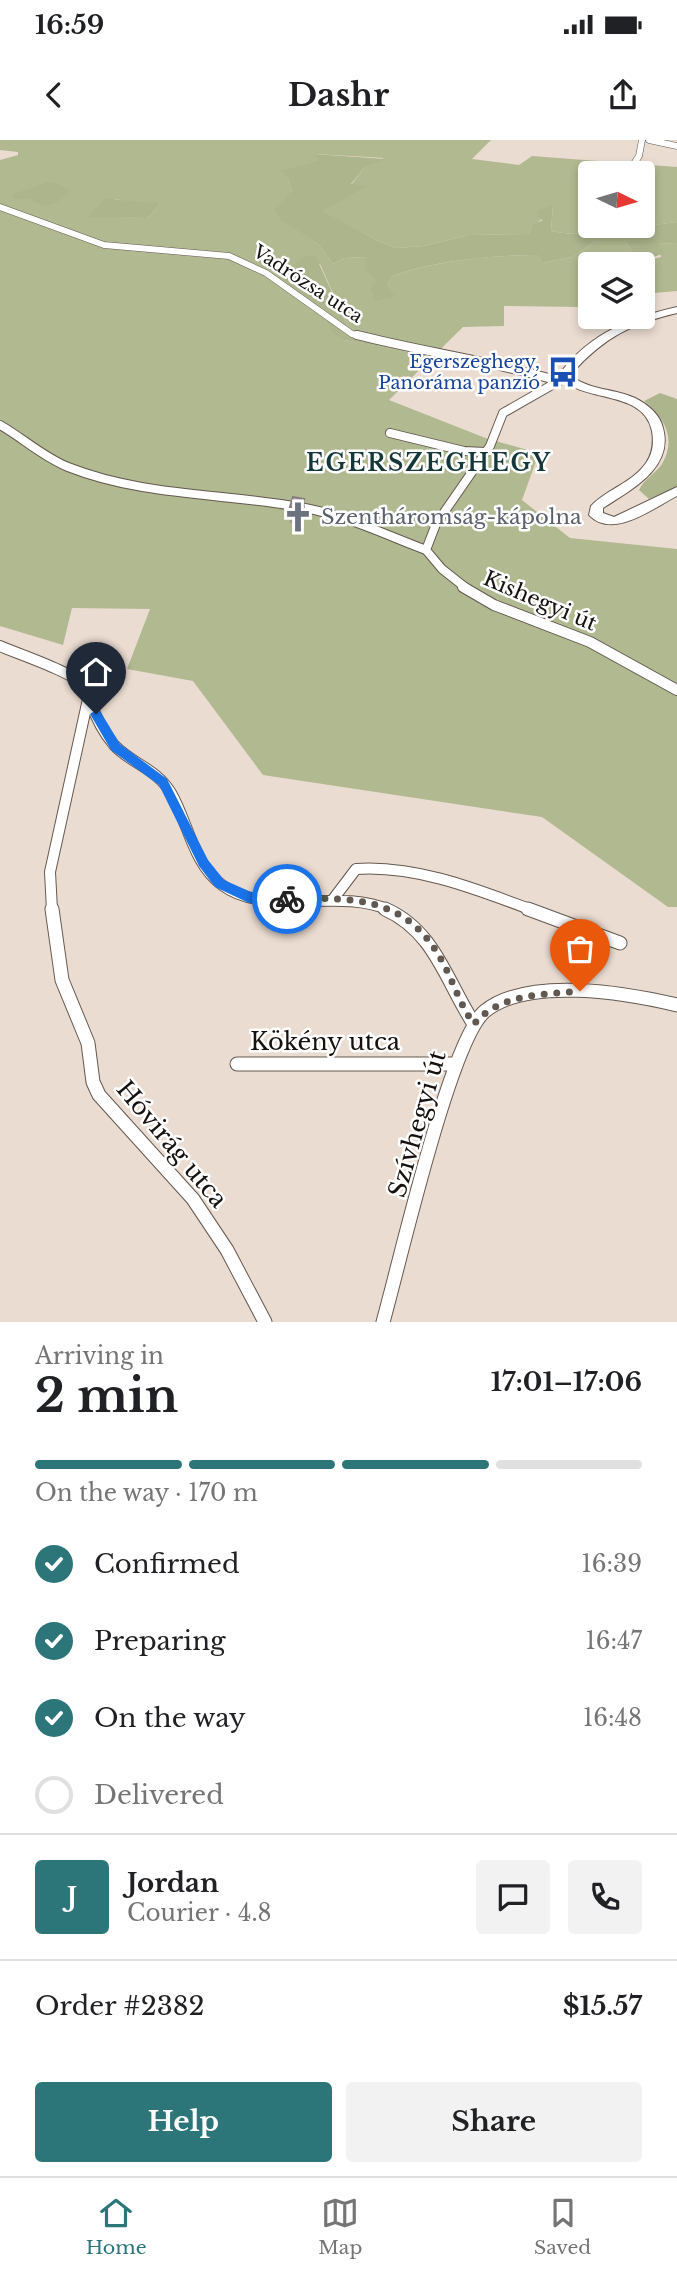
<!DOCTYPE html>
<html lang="en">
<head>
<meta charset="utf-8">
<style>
	body { margin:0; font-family:"Libre Baskerville",serif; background:#f2f2f2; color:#202124; height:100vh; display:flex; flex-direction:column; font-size:26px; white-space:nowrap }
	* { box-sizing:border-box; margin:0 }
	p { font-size:23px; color:#757577 }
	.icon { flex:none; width:38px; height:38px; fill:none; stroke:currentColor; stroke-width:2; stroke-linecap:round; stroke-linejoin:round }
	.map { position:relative; height:1182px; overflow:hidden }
	.sheet { display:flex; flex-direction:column; background:#fff; flex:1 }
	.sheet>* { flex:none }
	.needle { width:46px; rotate:95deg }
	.buttons { position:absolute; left:578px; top:21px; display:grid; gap:14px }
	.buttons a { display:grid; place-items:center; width:77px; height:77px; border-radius:7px; background:#fff; box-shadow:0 4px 10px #0003; font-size:35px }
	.pin { position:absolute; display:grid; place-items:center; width:60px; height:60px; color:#fff; margin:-72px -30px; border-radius:50% 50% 50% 0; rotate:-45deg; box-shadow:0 0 7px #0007 }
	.pin .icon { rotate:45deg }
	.courier { position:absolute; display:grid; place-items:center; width:70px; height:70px; margin:-35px; border:5px solid #1a73e8; border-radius:50%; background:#fff; color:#222; box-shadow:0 2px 9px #0007 }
	.headline em { font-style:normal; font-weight:700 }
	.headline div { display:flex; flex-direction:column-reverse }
	.headline { display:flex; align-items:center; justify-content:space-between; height:119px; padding:0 35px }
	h1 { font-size:46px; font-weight:700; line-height:52px }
	.bar { display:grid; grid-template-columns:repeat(4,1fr); gap:10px 7px; align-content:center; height:84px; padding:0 35px }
	.bar i { height:9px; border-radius:5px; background:#e0e0e0 }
	.bar .current { background:#2c7679 }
	.bar p { grid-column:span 4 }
	.line { display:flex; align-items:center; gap:18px; padding:0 35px; border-top:2px solid #e0e0e0 }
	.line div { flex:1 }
	.round { display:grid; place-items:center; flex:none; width:74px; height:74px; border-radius:7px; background:#f2f2f2 }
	ol { padding:0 35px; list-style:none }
	li { display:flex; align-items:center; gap:21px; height:77px }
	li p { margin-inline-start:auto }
	li .icon { padding:7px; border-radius:50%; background:#2c7679; color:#fff; stroke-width:4 }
	li:last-child { color:#757577 }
	li i { width:38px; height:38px; border:4px solid #e0e0e0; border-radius:50% }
	.button { display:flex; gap:14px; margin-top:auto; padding:14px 35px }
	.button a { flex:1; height:80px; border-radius:7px; background:#2c7679; color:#fff; font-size:28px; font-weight:700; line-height:80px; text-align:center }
	.button a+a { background:#f2f2f2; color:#202124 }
	.status { display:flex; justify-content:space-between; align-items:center; height:49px; padding:0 35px; background:#fff; direction:ltr }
	.status svg { height:19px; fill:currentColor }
	header { display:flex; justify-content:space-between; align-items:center; height:91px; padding:0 35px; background:#fff; font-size:32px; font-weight:700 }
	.tabs { display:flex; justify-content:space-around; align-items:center; height:98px; border-top:2px solid #e0e0e0; background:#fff; font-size:19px; color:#757577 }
	.tabs a { display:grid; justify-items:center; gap:4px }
	.tabs .current { color:#2c7679 }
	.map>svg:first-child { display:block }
</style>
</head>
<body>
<div class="status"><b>16:59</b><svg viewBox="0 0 49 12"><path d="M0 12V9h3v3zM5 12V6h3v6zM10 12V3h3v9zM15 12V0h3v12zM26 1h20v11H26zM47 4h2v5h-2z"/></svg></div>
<header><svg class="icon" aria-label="back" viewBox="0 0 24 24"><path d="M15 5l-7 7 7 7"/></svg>Dashr<svg class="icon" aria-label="share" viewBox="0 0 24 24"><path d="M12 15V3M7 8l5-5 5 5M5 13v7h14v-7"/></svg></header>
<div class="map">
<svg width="677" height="1182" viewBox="0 0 677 1182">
	<rect width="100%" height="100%" fill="#ebdcd1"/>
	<path fill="#b0b990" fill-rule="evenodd" d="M 0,0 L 491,0 L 472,19 L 519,25 L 532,16 L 677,27 L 677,82 C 634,86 594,100 551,91 L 553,66 C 544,81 535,81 528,94 L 469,95 L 424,106 L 396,108 L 376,100 L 322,71 L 366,48 L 351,45 L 365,27 L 384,18 L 315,14 L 320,20 L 281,30 L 288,39 L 292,51 L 286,61 L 282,80 L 319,105 L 333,124 L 345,118 L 366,117 L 394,156 L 387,146 L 391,137 C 428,121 496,115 537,115 L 542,123 L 572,117 L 595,101 L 625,101 L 640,124 L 590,124 L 590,159 L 579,160 L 579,167 L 504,166 L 504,186 L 463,187 L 389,260 L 488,299 L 539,313 L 522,360 L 570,398 L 677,409 L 677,767 L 668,767 L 542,677 L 263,635 L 193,541 L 127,529 L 150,469 L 72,468 L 63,505 L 0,486 L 0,20 L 18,15 L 18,12 L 0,10 ZM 590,33 L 642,33 L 642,86 L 590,86 ZM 116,59 L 141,65 L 161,63 L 147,78 L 89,76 ZM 320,124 L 347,185 L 356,191 L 424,206 L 419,214 L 344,200 L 323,173 L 276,138 L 295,127 Z
		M 677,103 L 677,151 L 642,154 L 642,128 L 653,128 L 647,120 L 661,117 L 657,104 Z"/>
	<path fill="#acb58c" d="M 314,14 L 386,19 L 365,27 L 351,44 L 368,47 L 323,71 L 376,100 L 396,108 L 424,106 L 469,95 L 528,94 L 534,84 L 543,80 L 537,77 L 538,71 L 553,65 L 551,91 C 594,100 634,86 677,82 L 677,103 L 658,104 L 664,113 L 647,120 L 654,129 L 644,130 L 625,101 L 595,101 L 572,117 L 542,123 L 537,115 C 497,115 427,121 391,137 L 387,146 L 395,156 L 375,161 L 370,148 L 377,140 L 366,129 L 366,117 L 345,118 L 333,124 L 319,105 L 281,80 L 275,70 L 292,51 L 288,39 L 280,30 L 319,20 Z
		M 48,42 L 59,44 L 70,51 C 59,63 44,72 31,58 L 15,59 L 13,54 Z
		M 106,58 C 125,60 142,64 162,62 L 147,78 L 88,77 Z
		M 315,115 L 347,185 L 356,191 L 424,205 L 419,214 L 344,200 L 332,192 L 323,172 L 276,138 L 303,117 Z
		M 660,253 L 677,259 L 677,347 L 649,359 L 639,350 C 644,339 655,334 662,324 C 677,299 664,276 644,261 Z"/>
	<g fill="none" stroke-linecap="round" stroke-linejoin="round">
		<g stroke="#65584f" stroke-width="7">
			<path id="street-far3" d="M 649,0 L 677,6
				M 628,33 L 639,16 L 642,0
				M 0,67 L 104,105 L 229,116 L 266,133 L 352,194 L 364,197"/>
		</g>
		<g stroke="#65584f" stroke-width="10">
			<path id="street-far2" d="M 357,195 C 424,212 492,221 559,241
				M 0,285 C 23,298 43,317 68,327 C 144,357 226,353 305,368 C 347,376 386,395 426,410
				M 390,293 L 464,311 L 485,312
				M 426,410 L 442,429 L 466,448
				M 426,410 L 436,384 L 490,306 L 503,273 L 559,241"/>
		</g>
		<g stroke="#65584f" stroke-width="12">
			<path id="street-far1" d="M 463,447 L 494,465 L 590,502 L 677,550
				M 0,506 C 18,514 77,533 86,548 C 88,552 89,559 91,563 C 96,578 104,593 114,605 C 132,624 157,629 171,653 C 188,682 193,724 222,745 C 266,778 338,747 389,770
				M 334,758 L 356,729 C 416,725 476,749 532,770
				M 52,770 L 50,732 L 88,559"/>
		</g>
		<g stroke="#65584f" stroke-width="15">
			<path id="street" d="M 52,769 L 62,840 L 88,903 L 93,942 L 99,955 L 193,1059 L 227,1110 L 265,1182
				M 385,769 C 435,791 446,841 474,884
				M 528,769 L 620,803
				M 237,924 L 455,924
				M 383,1182 C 399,1126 450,900 485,871 C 529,836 627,853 677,865"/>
		</g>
		<g stroke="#65584f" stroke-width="2">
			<path id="secondary" d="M 677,167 L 677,173 C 631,184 605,197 573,232 L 574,238 C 592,250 615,249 635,258 C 647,264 660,274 663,288 C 674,328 631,350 603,368 L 603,373 L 614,377 L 677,347 L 677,356 C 653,368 613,400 589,375 L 591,366 C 607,349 632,343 646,323 C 653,313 654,303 652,291 C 644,250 586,263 562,239 L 561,232 C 592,192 630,178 677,167 Z"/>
		</g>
		<use href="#street-far3" stroke="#fff" stroke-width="6"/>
		<use href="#street-far2" stroke="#fff" stroke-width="8"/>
		<use href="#street-far1" stroke="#fff" stroke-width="10"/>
		<use href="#street" stroke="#fff" stroke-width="13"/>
		<use href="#secondary" fill="#fff" fill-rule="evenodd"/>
	</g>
	<path fill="#a6979f" d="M 304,359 L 305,375 L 302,384 L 290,383 L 290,367 Z"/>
	<path fill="#877b82" d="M 304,359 L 305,375 L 302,384 L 301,368 Z"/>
	<path fill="#c1b0b9" stroke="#877b82" stroke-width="2" d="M 293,357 L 304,359 L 301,368 L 290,367 Z"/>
	<path fill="#1a73e8" d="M 96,570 L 100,571 L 120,604 L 167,639 L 208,720 L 224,740 L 251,752 L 291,755 L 291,763 L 249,763 L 215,747 L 199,726 L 159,645 L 111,610 L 90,574 Z"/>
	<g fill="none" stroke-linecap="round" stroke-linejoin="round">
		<path stroke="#615852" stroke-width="7" stroke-dasharray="0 12.6" d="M 287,759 C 352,757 407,756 442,821 C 454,843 460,865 474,884 C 501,853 542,855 580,851"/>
	</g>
	<defs>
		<g id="bus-bare" transform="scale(2.415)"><path d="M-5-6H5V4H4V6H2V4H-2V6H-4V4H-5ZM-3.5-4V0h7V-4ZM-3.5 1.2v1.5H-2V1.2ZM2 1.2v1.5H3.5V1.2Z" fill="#1a4fb4" stroke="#fff" stroke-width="2.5" paint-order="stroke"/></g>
		<g id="church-bare" transform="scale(2.415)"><path d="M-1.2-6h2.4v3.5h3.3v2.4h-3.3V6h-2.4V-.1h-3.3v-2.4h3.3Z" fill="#6b7280" stroke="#fff" stroke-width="2.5" paint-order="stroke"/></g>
	</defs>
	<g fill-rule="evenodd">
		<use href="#bus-bare" x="563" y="232"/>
		<use href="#church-bare" x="298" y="377"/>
	</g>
	<g text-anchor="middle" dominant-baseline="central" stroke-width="5" stroke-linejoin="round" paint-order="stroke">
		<g font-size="18" fill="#16110e" stroke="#fff">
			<text transform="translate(308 144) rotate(33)">Vadrózsa utca</text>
		</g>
		<g font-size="18" fill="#164399" stroke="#fff" text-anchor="end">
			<text x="540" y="222">Egerszeghegy,<tspan x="540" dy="21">Panoráma panzió</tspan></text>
		</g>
		<g font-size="21" fill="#5b616d" stroke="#fff" text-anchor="start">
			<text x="321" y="377">Szentháromság-kápolna</text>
		</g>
		<g font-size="21" fill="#16110e" stroke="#fff">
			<text transform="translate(540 461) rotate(23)">Kishegyi út</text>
		</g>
		<g font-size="23" font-weight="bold" letter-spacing="2" fill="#143739" stroke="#fff">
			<text x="429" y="323">EGERSZEGHEGY</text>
		</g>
		<g font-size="24" fill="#16110e" stroke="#fff">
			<text x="325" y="901">Kökény utca</text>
			<text transform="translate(417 984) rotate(-74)">Szívhegyi út</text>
			<text transform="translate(172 1004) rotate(50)">Hóvirág utca</text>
		</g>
	</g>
</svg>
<div class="buttons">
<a><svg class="needle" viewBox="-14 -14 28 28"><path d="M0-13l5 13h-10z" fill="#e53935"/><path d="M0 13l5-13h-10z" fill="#757577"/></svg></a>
<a><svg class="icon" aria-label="layers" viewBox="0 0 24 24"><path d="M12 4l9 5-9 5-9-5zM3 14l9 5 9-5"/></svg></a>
</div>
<div class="pin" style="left:580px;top:851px;background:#ea580c"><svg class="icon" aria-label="bag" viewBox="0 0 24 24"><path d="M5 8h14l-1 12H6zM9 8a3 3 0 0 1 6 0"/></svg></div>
<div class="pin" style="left:96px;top:574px;background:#1f2937"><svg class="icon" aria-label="home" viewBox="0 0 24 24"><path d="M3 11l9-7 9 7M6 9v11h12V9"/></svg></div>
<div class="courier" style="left:287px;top:759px"><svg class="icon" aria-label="bike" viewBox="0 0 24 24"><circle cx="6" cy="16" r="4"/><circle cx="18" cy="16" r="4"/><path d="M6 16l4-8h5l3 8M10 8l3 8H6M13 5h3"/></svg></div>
</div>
<section class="sheet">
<div class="headline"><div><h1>2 min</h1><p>Arriving in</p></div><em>17:01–17:06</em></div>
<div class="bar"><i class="current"></i><i class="current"></i><i class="current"></i><i></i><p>On the way · 170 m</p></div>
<ol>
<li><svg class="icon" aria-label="check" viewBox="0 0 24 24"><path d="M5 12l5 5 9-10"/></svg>Confirmed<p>16:39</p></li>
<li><svg class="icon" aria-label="check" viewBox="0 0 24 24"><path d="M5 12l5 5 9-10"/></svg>Preparing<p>16:47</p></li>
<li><svg class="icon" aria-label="check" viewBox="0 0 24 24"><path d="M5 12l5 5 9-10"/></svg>On the way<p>16:48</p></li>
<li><i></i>Delivered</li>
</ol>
<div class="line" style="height:126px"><b class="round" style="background:#2c7679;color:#fff">J</b><div><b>Jordan</b><p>Courier · 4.8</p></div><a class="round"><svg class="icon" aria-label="chat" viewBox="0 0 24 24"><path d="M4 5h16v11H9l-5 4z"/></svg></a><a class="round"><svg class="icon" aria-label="phone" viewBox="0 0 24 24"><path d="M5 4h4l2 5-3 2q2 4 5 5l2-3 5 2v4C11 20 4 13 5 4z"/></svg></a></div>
<div class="line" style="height:91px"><div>Order #2382</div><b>$15.57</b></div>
<div class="button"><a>Help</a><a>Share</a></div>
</section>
<nav class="tabs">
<a class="current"><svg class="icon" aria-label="home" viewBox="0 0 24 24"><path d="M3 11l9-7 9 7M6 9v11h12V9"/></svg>Home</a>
<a><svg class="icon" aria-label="map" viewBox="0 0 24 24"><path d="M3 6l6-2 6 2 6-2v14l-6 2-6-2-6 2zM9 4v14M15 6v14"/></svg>Map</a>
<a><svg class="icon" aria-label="saved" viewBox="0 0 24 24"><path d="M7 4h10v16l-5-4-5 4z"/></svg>Saved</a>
</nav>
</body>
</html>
